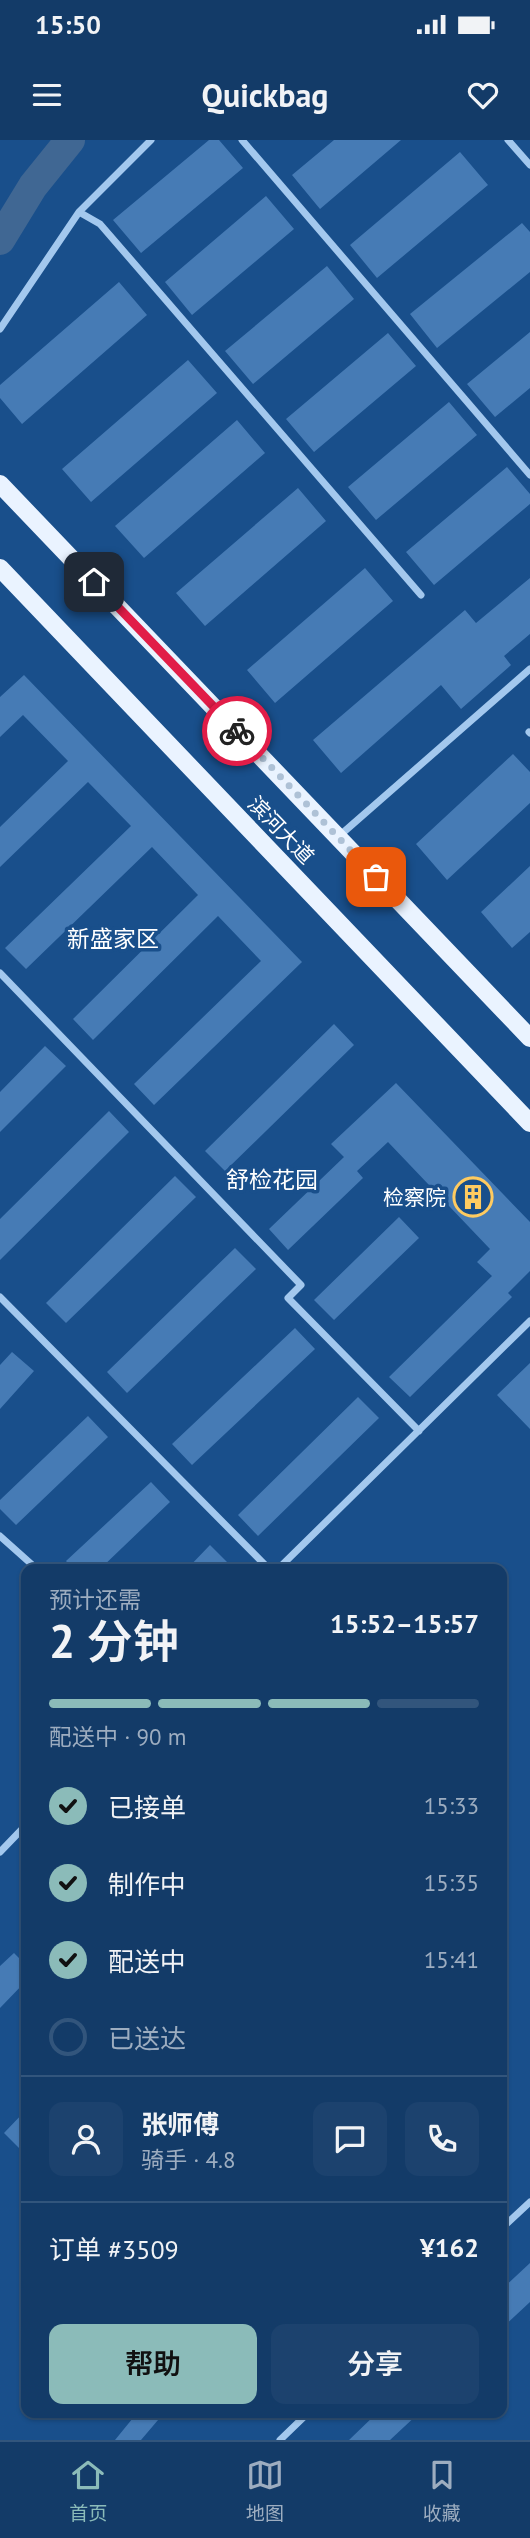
<!DOCTYPE html>
<html lang="zh">
<head>
<meta charset="utf-8">
<style>
	body { margin:0; font-family:"PT Sans","Noto Sans SC",sans-serif; background:#1c426e; color:#f1f3f6; height:100vh; display:flex; flex-direction:column; font-size:26px; white-space:nowrap }
	* { box-sizing:border-box; margin:0 }
	p { font-size:23px; color:#9dadc0 }
	.icon { flex:none; width:38px; height:38px; fill:none; stroke:currentColor; stroke-width:2; stroke-linecap:round; stroke-linejoin:round }
	.map { position:relative; flex:1; overflow:hidden }
	.details { position:absolute; left:21px; top:1424px; width:486px; height:854px; display:flex; flex-direction:column; background:#133b68; border-radius:14px; box-shadow:0 2px 5px #0004,0 0 0 2px #32557c }
	.details>* { flex:none }
	.pin { position:absolute; display:grid; place-items:center; width:60px; height:60px; color:#fff; margin:-30px; border-radius:14px; box-shadow:0 4px 10px #0006 }
	.courier { position:absolute; display:grid; place-items:center; width:70px; height:70px; margin:-35px; border:5px solid #e11d48; border-radius:50%; background:#fff; color:#222; box-shadow:0 2px 9px #0007 }
	.headline em { font-style:normal; font-weight:600 }
	.headline div { display:flex; flex-direction:column-reverse }
	.headline { display:flex; align-items:center; justify-content:space-between; height:119px; padding:0 28px }
	h1 { font-size:46px; font-weight:600; line-height:52px }
	.bar { display:grid; grid-template-columns:repeat(4,1fr); gap:10px 7px; align-content:center; height:84px; padding:0 28px }
	.bar i { height:9px; border-radius:5px; background:#32557c }
	.bar .selected { background:#8bbbb9 }
	.bar p { grid-column:span 4 }
	.line { display:flex; align-items:center; gap:18px; padding:0 28px; border-top:2px solid #32557c }
	.line div { flex:1 }
	.round { display:grid; place-items:center; flex:none; width:74px; height:74px; border-radius:14px; background:#1c426e }
	ol { padding:0 28px; list-style:none }
	li { display:flex; align-items:center; gap:21px; height:77px }
	li p { margin-inline-start:auto }
	li .icon { padding:7px; border-radius:50%; background:#8bbbb9; color:#111; stroke-width:4 }
	li:last-child { color:#9dadc0 }
	li i { width:38px; height:38px; border:4px solid #32557c; border-radius:50% }
	.cta { display:flex; gap:14px; margin-top:auto; padding:14px 28px }
	.cta a { flex:1; height:80px; border-radius:14px; background:#8bbbb9; color:#111; font-size:28px; font-weight:600; line-height:80px; text-align:center }
	.cta a+a { background:#1c426e; color:#f1f3f6 }
	.status { display:flex; justify-content:space-between; align-items:center; height:49px; padding:0 35px; background:#133b68; direction:ltr }
	.status svg { height:19px; fill:currentColor }
	header { display:flex; justify-content:space-between; align-items:center; height:91px; padding:0 28px; background:#133b68; font-size:32px; font-weight:600 }
	.menu { display:flex; justify-content:space-around; align-items:center; height:98px; border-top:2px solid #32557c; background:#133b68; font-size:19px; color:#9dadc0 }
	.menu a { display:grid; justify-items:center; gap:4px }
	.menu .selected { color:#8bbbb9 }
	.map>svg:first-child { display:block }
</style>
</head>
<body>
<div class="status"><b>15:50</b><svg viewBox="0 0 49 12"><path d="M0 12V9h3v3zM5 12V6h3v6zM10 12V3h3v9zM15 12V0h3v12zM26 1h20v11H26zM47 4h2v5h-2z"/></svg></div>
<header><svg class="icon" aria-label="menu" viewBox="0 0 24 24"><path d="M4 6h16M4 12h16M4 18h16"/></svg>Quickbag<svg class="icon" aria-label="heart" viewBox="0 0 24 24"><path d="M12 20l-8-8c-3-5 5-10 8-4 3-6 11-1 8 4z"/></svg></header>
<div class="map">
<svg width="530" height="2300" viewBox="0 0 530 2300">
	<rect width="100%" height="100%" fill="#194f8b"/>
	<g fill="none" stroke-linecap="round" stroke-linejoin="round">
		<path stroke="#406793" stroke-width="30" d="M 0,100 L 33,46 L 70,0"/>
	</g>
	<path fill="#467bb5" d="M 209,0 L 219,0 L 243,28 L 141,113 L 113,80 Z
		M 334,0 L 401,0 L 320,69 L 292,35 Z
		M 460,12 L 488,45 L 377,138 L 350,105 Z
		M 266,56 L 294,89 L 192,175 L 165,142 Z
		M 522,83 L 530,92 L 530,132 L 437,208 L 410,174 Z
		M 327,126 L 354,159 L 253,244 L 225,211 Z
		M 119,142 L 147,175 L 22,284 L 0,258 L 0,245 Z
		M 530,192 L 530,248 L 495,277 L 467,244 Z
		M 388,193 L 416,226 L 314,312 L 286,279 Z
		M 188,220 L 217,253 L 91,362 L 62,329 Z
		M 449,262 L 477,295 L 376,380 L 348,347 Z
		M 237,280 L 265,313 L 144,418 L 115,386 Z
		M 507,327 L 530,354 L 530,364 L 434,445 L 406,412 Z
		M 298,348 L 326,381 L 205,486 L 176,453 Z
		M 365,428 L 393,461 L 275,563 L 247,530 Z
		M 530,438 L 530,494 L 504,516 L 511,525 L 461,569 L 441,545 L 341,633 L 313,600 L 465,470 L 476,483 Z
		M 24,535 L 302,822 L 154,965 L 134,944 L 261,821 L 218,776 L 93,900 L 73,879 L 198,755 L 152,707 L 26,829 L 5,808 L 131,686 L 88,642 L 0,727 L 0,687 L 68,621 L 23,575 L 0,597 L 0,557 Z
		M 513,614 L 530,632 L 530,663 L 447,740 L 416,704 Z
		M 530,726 L 530,792 L 512,808 L 481,772 Z
		M 334,884 L 354,905 L 225,1031 L 205,1011 Z
		M 45,906 L 66,926 L 0,992 L 0,952 Z
		M 396,943 L 530,1082 L 530,1131 L 508,1153 L 512,1157 L 410,1257 L 389,1237 L 492,1136 L 477,1122 L 490,1109 L 388,1002 L 357,1031 L 363,1038 L 288,1110 L 269,1089 L 344,1017 L 331,1004 Z
		M 109,971 L 129,992 L 0,1120 L 0,1079 Z
		M 175,1036 L 196,1057 L 66,1183 L 46,1163 Z
		M 399,1077 L 419,1098 L 334,1180 L 314,1160 Z
		M 235,1108 L 256,1129 L 127,1253 L 107,1232 Z
		M 295,1188 L 315,1209 L 192,1325 L 172,1304 Z
		M 12,1212 L 34,1231 L 0,1269 L 0,1225 Z
		M 530,1223 L 530,1289 L 497,1255 Z
		M 358,1257 L 379,1278 L 258,1396 L 238,1375 Z
		M 88,1276 L 108,1297 L 16,1385 L 0,1369 L 0,1360 Z
		M 151,1342 L 170,1362 L 99,1430 L 74,1430 L 66,1421 Z
		M 210,1405 L 235,1430 L 186,1430 Z
		M 14,1813 L 26,1825 L 26,1841 L 0,1868 L 0,1826 Z
		M 26,1970 L 26,2015 L 4,1993 Z
		M 530,2123 L 530,2162 L 502,2188 L 502,2149 Z
		M 137,2273 L 164,2273 L 141,2300 L 115,2300 Z
		M 377,2273 L 419,2273 L 390,2300 L 349,2300 Z"/>
	<g fill="none" stroke-linecap="round" stroke-linejoin="round">
		<path stroke="#a3c8ee" stroke-width="7" d="M 242,0 L 530,335
			M 508,0 L 530,25
			M 79,72 L 100,84 L 421,455
			M 0,189 L 79,72 L 151,0
			M 529,592 L 530,593
			M 338,697 L 530,529
			M 0,833 L 301,1145 L 288,1158 L 419,1291
			M 0,1157 L 270,1430
			M 0,1396 L 38,1430
			M 277,1430 L 530,1181
			M 0,1712 L 26,1685
			M 502,2088 L 530,2062
			M 280,2300 L 308,2273"/>
		<path stroke="#eaf3ff" stroke-width="18" d="M 0,344 L 530,898
			M 0,428 L 530,983"/>
	</g>
	<g fill="none" stroke-linecap="round" stroke-linejoin="round">
		<path stroke="#aec1d6" stroke-width="7" stroke-dasharray="0 12.6" d="M 237,591 L 376,737"/>
		<path stroke="#e11d48" stroke-width="9" d="M 94,442 L 237,591"/>
	</g>
	<defs>
		<g id="building-ring" transform="scale(2.0125)"><circle r="9.5" fill="#194f8b" stroke="#ffcb60" stroke-width="1.5"/><path d="M-4-6H4V6H1V3H-1V6H-4ZM-2.5-4.3h1.7v1.8h-1.7ZM.8-4.3h1.7v1.8H.8ZM-2.5-1h1.7V.8h-1.7ZM.8-1h1.7V.8H.8Z" fill="#ffcb60"/></g>
	</defs>
	<g fill-rule="evenodd">
		<use href="#building-ring" x="473" y="1057"/>
	</g>
	<g text-anchor="middle" dominant-baseline="central" stroke-width="7" stroke-linejoin="round" paint-order="stroke">
		<g font-size="21" fill="#fff" stroke="#194f8b">
			<text transform="translate(281 690) rotate(46)">滨河大道</text>
		</g>
		<g font-size="21" fill="#fff" stroke="#194f8b" text-anchor="end">
			<text x="446" y="1057">检察院</text>
		</g>
		<g font-size="23" fill="#fff" stroke="#194f8b">
			<text x="113" y="798">新盛家区</text>
			<text x="272" y="1039">舒检花园</text>
		</g>
	</g>
</svg>
<div class="pin" style="left:376px;top:737px;background:#ea580c"><svg class="icon" aria-label="bag" viewBox="0 0 24 24"><path d="M5 8h14l-1 12H6zM9 8a3 3 0 0 1 6 0"/></svg></div>
<div class="pin" style="left:94px;top:442px;background:#1f2937"><svg class="icon" aria-label="home" viewBox="0 0 24 24"><path d="M3 11l9-7 9 7M6 9v11h12V9"/></svg></div>
<div class="courier" style="left:237px;top:591px"><svg class="icon" aria-label="bike" viewBox="0 0 24 24"><circle cx="6" cy="16" r="4"/><circle cx="18" cy="16" r="4"/><path d="M6 16l4-8h5l3 8M10 8l3 8H6M13 5h3"/></svg></div>
<section class="details">
<div class="headline"><div><h1>2 分钟</h1><p>预计还需</p></div><em>15:52–15:57</em></div>
<div class="bar"><i class="selected"></i><i class="selected"></i><i class="selected"></i><i></i><p>配送中 · 90 m</p></div>
<ol>
<li><svg class="icon" aria-label="check" viewBox="0 0 24 24"><path d="M5 12l5 5 9-10"/></svg>已接单<p>15:33</p></li>
<li><svg class="icon" aria-label="check" viewBox="0 0 24 24"><path d="M5 12l5 5 9-10"/></svg>制作中<p>15:35</p></li>
<li><svg class="icon" aria-label="check" viewBox="0 0 24 24"><path d="M5 12l5 5 9-10"/></svg>配送中<p>15:41</p></li>
<li><i></i>已送达</li>
</ol>
<div class="line" style="height:126px"><a class="round"><svg class="icon" aria-label="person" viewBox="0 0 24 24"><circle cx="12" cy="8" r="4"/><path d="M4 21q1-7 8-7t8 7"/></svg></a><div><b>张师傅</b><p>骑手 · 4.8</p></div><a class="round"><svg class="icon" aria-label="chat" viewBox="0 0 24 24"><path d="M4 5h16v11H9l-5 4z"/></svg></a><a class="round"><svg class="icon" aria-label="phone" viewBox="0 0 24 24"><path d="M5 4h4l2 5-3 2q2 4 5 5l2-3 5 2v4C11 20 4 13 5 4z"/></svg></a></div>
<div class="line" style="height:91px"><div>订单 #3509</div><b>¥162</b></div>
<div class="cta"><a>帮助</a><a>分享</a></div>
</section>
</div>
<nav class="menu">
<a class="selected"><svg class="icon" aria-label="home" viewBox="0 0 24 24"><path d="M3 11l9-7 9 7M6 9v11h12V9"/></svg>首页</a>
<a><svg class="icon" aria-label="map" viewBox="0 0 24 24"><path d="M3 6l6-2 6 2 6-2v14l-6 2-6-2-6 2zM9 4v14M15 6v14"/></svg>地图</a>
<a><svg class="icon" aria-label="saved" viewBox="0 0 24 24"><path d="M7 4h10v16l-5-4-5 4z"/></svg>收藏</a>
</nav>
</body>
</html>
